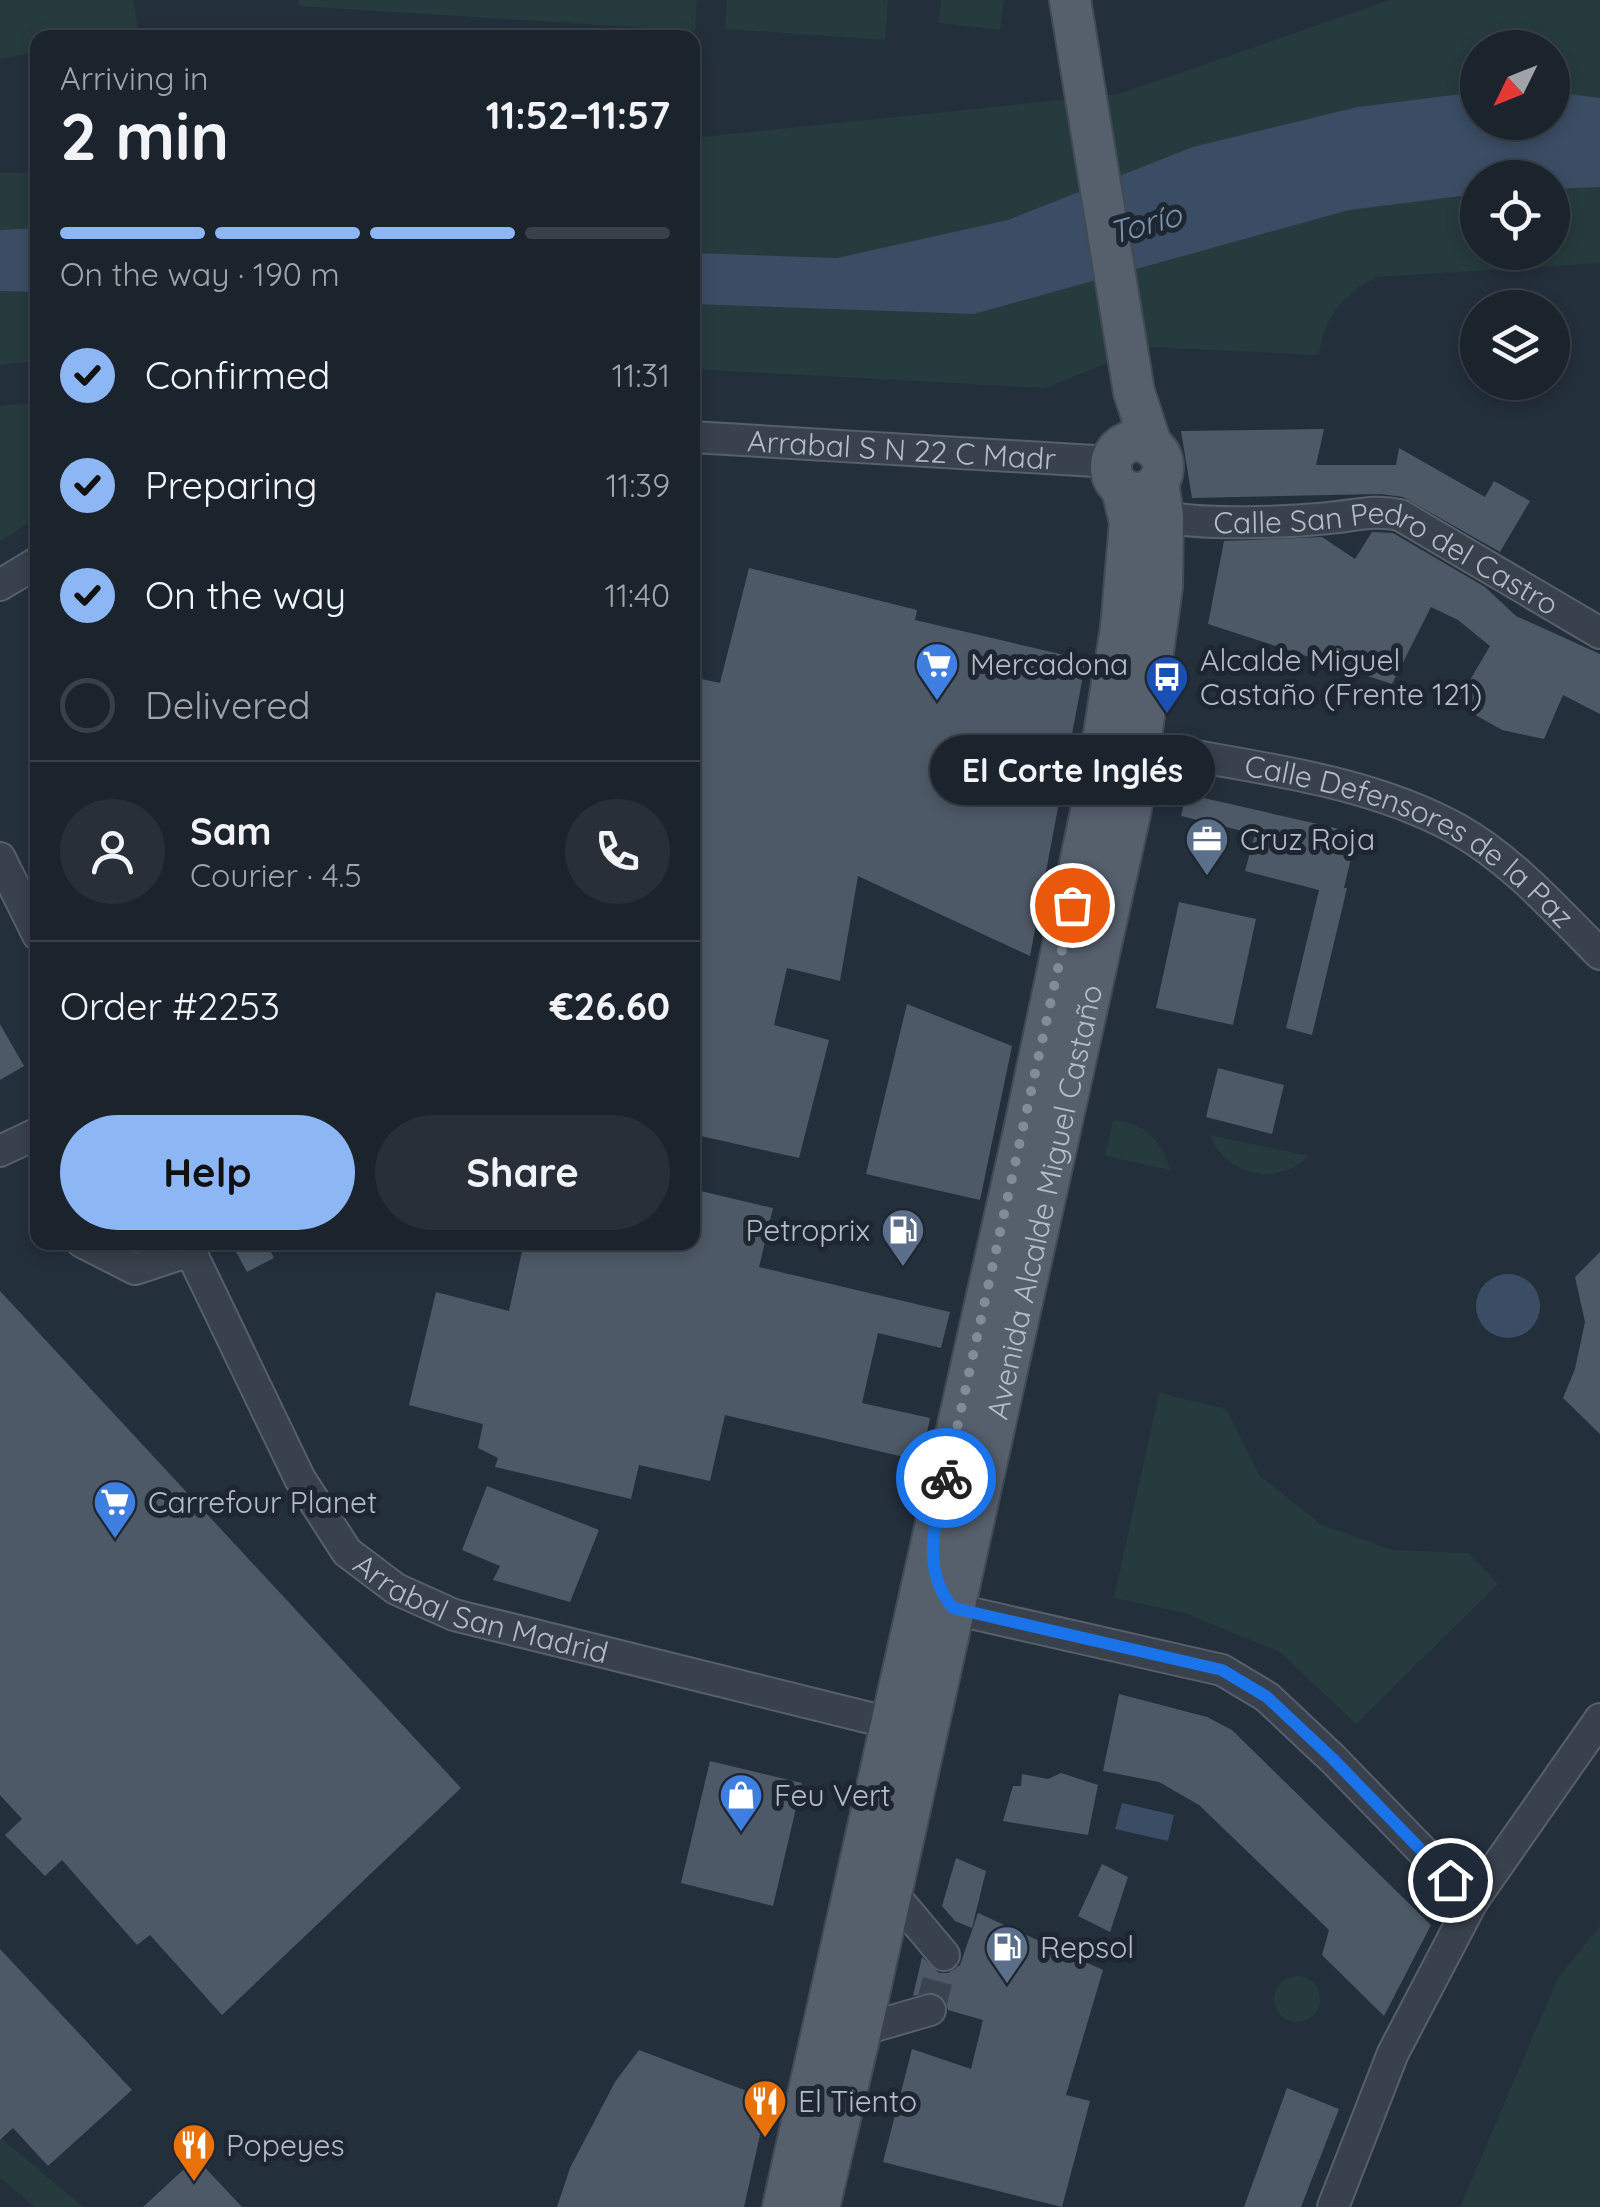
<!DOCTYPE html>
<html lang="en">
<head>
<meta charset="utf-8">
<style>
	body { margin:0; font-family:Quicksand,sans-serif; background:#282f39; color:#f1f3f6; height:100vh; display:flex; flex-direction:column; font-size:38px; white-space:nowrap }
	* { box-sizing:border-box; margin:0 }
	p { font-size:32px; color:#a0a4aa }
	.icon { flex:none; width:55px; height:55px; fill:none; stroke:currentColor; stroke-width:2; stroke-linecap:round; stroke-linejoin:round }
	.map { position:relative; flex:1; overflow:hidden }
	.panel { position:absolute; left:30px; top:30px; width:670px; height:1220px; display:flex; flex-direction:column; background:#1b232d; border-radius:20px; box-shadow:0 5px 15px #0003,0 0 0 2px #394049 }
	.panel>* { flex:none }
	.needle { width:65px; rotate:227deg }
	.controls { position:absolute; left:1460px; top:30px; display:grid; gap:20px }
	.controls a { display:grid; place-items:center; width:110px; height:110px; border-radius:50%; background:#1b232d; box-shadow:0 5px 15px #0003,0 0 0 2px #394049; font-size:50px }
	.pin { position:absolute; display:grid; place-items:center; width:85px; height:85px; color:#fff; margin:-42px; border:5px solid #fff; border-radius:50%; box-shadow:0 2px 10px #0007 }
	.courier { position:absolute; display:grid; place-items:center; width:100px; height:100px; margin:-50px; border:8px solid #1a73e8; border-radius:50%; background:#fff; color:#222; box-shadow:0 2px 12px #0007 }
	.bubble { position:absolute; height:70px; border-radius:35px; background:#1b232d; box-shadow:0 5px 15px #0003,0 0 0 2px #394049; font-size:32px; font-weight:700; line-height:70px; text-align:center }
	.summary em { font-style:normal; font-weight:700 }
	.summary div { display:flex; flex-direction:column-reverse }
	.summary { display:flex; align-items:center; justify-content:space-between; height:170px; padding:0 30px }
	h1 { font-size:65px; font-weight:700; line-height:75px }
	.bar { display:grid; grid-template-columns:repeat(4,1fr); gap:15px 10px; align-content:center; height:120px; padding:0 30px }
	.bar i { height:12px; border-radius:8px; background:#394049 }
	.bar .active { background:#8db6f4 }
	.bar p { grid-column:span 4 }
	.line { display:flex; align-items:center; gap:25px; padding:0 30px; border-top:2px solid #394049 }
	.line div { flex:1 }
	.round { display:grid; place-items:center; flex:none; width:105px; height:105px; border-radius:52px; background:#282f39 }
	ol { padding:0 30px; list-style:none }
	li { display:flex; align-items:center; gap:30px; height:110px }
	li p { margin-inline-start:auto }
	li .icon { padding:10px; border-radius:50%; background:#8db6f4; color:#111; stroke-width:4 }
	li:last-child { color:#a0a4aa }
	li i { width:55px; height:55px; border:5px solid #394049; border-radius:50% }
	.primary-button { display:flex; gap:20px; margin-top:auto; padding:20px 30px }
	.primary-button a { flex:1; height:115px; border-radius:60px; background:#8db6f4; color:#111; font-size:40px; font-weight:700; line-height:115px; text-align:center }
	.primary-button a+a { background:#282f39; color:#f1f3f6 }
	.map>svg:first-child { display:block }
</style>
</head>
<body>
<div class="map">
<svg width="1600" height="2207" viewBox="0 0 1600 2207">
	<rect width="100%" height="100%" fill="#242f3c"/>
	<path fill="#263b3d" fill-rule="evenodd" d="M 0,0 L 133,0 L 139,32 L 111,37 L 38,38 L 37,52 L 0,59 Z
		M 299,0 L 697,0 L 695,31 L 298,6 Z
		M 727,0 L 888,0 L 885,40 L 725,29 Z
		M 941,0 L 1004,0 L 1000,30 L 939,23 Z
		M 1390,0 L 1600,0 L 1600,263 L 1376,277 C 1342,295 1325,316 1319,355 L 1148,347 L 1045,388 L 693,369 L 692,138 L 1119,94 ZM 1478,48 L 1552,48 L 1552,122 L 1478,122 ZM 1478,178 L 1552,178 L 1552,252 L 1478,252 Z
		M 38,172 L 37,361 L 0,365 L 0,173 Z
		M 37,403 L 37,518 L 0,541 L 0,406 Z
		M 1113,1120 C 1144,1122 1163,1142 1170,1170 L 1105,1156 Z
		M 1210,1135 L 1308,1156 C 1278,1188 1225,1175 1210,1135 Z
		M 1159,1393 L 1226,1409 L 1259,1475 L 1320,1524 L 1392,1550 L 1468,1553 L 1498,1584 L 1356,1724 L 1280,1652 L 1185,1613 L 1114,1598 Z
		M 1600,1926 L 1600,2207 L 1460,2207 L 1558,1978 Z
		M1274 1999a23 23 0 1 1 46 0a23 23 0 1 1-46 0Z
		M 0,2137 L 83,2207 L 35,2207 L 0,2178 Z"/>
	<path fill="#3a4d64" d="M 1477,92 L 1478,122 L 1552,122 L 1553,92 L 1600,98 L 1600,187 L 1553,189 L 1552,178 L 1478,178 L 1477,194 L 1349,210 L 974,314 L 693,304 L 693,253 L 837,258 L 1008,220 L 1193,147 L 1358,107 Z
		M 37,228 L 37,292 L 0,291 L 0,230 Z
		M1476 1306a32 32 0 1 1 64 0a32 32 0 1 1-64 0Z
		M 1122,1803 L 1174,1815 L 1168,1841 L 1115,1829 Z"/>
	<path fill="#4e5967" d="M 1324,429 L 1316,465 L 1396,465 L 1399,448 L 1485,497 L 1494,481 L 1530,501 L 1500,552 L 1403,497 L 1381,494 L 1192,498 L 1181,431 Z
		M 1372,532 L 1393,533 L 1485,587 L 1516,616 L 1600,654 L 1600,714 L 1563,695 L 1544,739 L 1502,730 L 1456,704 L 1490,646 L 1458,620 L 1431,607 L 1392,684 L 1208,624 L 1224,541 L 1322,537 L 1355,559 Z
		M 749,568 L 917,610 L 915,620 L 1086,660 L 1030,956 L 858,876 L 840,981 L 787,968 L 774,1025 L 829,1040 L 799,1158 L 692,1134 L 692,677 L 720,683 Z
		M 1186,794 L 1357,833 L 1344,888 L 1347,888 L 1312,1035 L 1286,1028 L 1319,890 L 1245,871 L 1255,834 L 1181,816 Z
		M 1179,902 L 1256,919 L 1233,1025 L 1156,1008 Z
		M 907,1004 L 1012,1046 L 980,1200 L 866,1174 Z
		M 0,1024 L 24,1066 L 0,1080 Z
		M 1218,1068 L 1284,1085 L 1272,1134 L 1206,1117 Z
		M 692,1189 L 773,1208 L 759,1267 L 950,1312 L 941,1348 L 878,1333 L 862,1403 L 930,1418 L 921,1461 L 725,1415 L 710,1481 L 639,1465 L 631,1499 L 495,1467 L 498,1458 L 478,1448 L 483,1424 L 409,1405 L 436,1292 L 509,1311 L 524,1242 L 692,1242 Z
		M 250,1242 L 266,1242 L 274,1258 L 247,1272 L 235,1250 Z
		M 1600,1252 L 1600,1434 L 1563,1398 L 1575,1369 L 1585,1322 L 1575,1277 Z
		M 0,1291 L 461,1788 L 222,2015 L 150,1935 L 137,1945 L 62,1860 L 45,1876 L 5,1835 L 22,1819 L 0,1795 Z
		M 487,1486 L 599,1530 L 570,1602 L 493,1580 L 500,1566 L 462,1550 Z
		M 1119,1694 L 1207,1717 L 1232,1730 L 1431,1925 L 1384,2016 L 1322,1955 L 1329,1930 L 1199,1805 L 1159,1782 L 1103,1771 Z
		M 710,1761 L 802,1783 L 773,1906 L 681,1883 Z
		M 1061,1773 L 1098,1785 L 1088,1835 L 1003,1821 L 1013,1786 L 1021,1786 L 1022,1774 L 1048,1779 Z
		M 956,1858 L 986,1871 L 972,1928 L 955,1921 L 942,1906 Z
		M 1102,1864 L 1128,1877 L 1110,1932 L 1078,1916 Z
		M 978,1913 L 1103,1970 L 1066,2095 L 1090,2101 L 1062,2207 L 883,2162 L 912,2049 L 971,2069 L 983,2020 L 948,2010 L 944,1997 L 935,1992 L 913,1996 L 922,1957 L 939,1973 L 948,1973 L 960,1965 Z
		M 0,1949 L 132,2090 L 48,2166 L 13,2128 L 0,2140 Z
		M 639,2050 L 768,2099 L 744,2207 L 557,2207 L 570,2168 L 615,2082 Z
		M 1287,2088 L 1339,2109 L 1301,2207 L 1244,2207 Z
		M 196,2158 L 242,2207 L 143,2207 Z"/>
	<g fill="none" stroke-linecap="round" stroke-linejoin="round">
		<path stroke="#3a4451" stroke-width="30" stroke-dasharray="30 15" stroke-linecap="butt" d="M 930,2010 L 944,1955"/>
		<g stroke="#565f6a" stroke-width="34">
			<g id="minor">
				<path id="s1" d="M 692,437 L 1111,462"/>
				<path id="s2" d="M 1163,516 C 1199,526 1290,522 1329,518 C 1354,516 1374,509 1400,515 L 1600,633"/>
				<path d="M 0,585 L 38,562"/>
				<path id="s3" d="M 1141,746 C 1246,767 1363,777 1457,829 C 1512,860 1556,910 1600,954"/>
				<path d="M 0,858 L 38,935"/>
				<path d="M 0,1151 L 38,1133"/>
				<path d="M 82,1242 L 135,1269 L 190,1251"/>
				<path id="s4" d="M 186,1242 L 300,1479 L 347,1552 L 396,1589 L 454,1615 L 890,1723"/>
				<path d="M 942,1595 L 953,1609 L 1222,1670 L 1267,1697 L 1333,1759 L 1472,1902"/>
				<path d="M 891,1892 L 944,1955"/>
				<path d="M 861,2030 L 930,2010"/>
				<path d="M 1333,2207 L 1393,2053 L 1472,1902 L 1600,1719"/>
			</g>
		</g>
		<g stroke="#414a55" stroke-width="44">
			<g id="major">
				<path d="M 1070,0 L 1134,392 L 1152,447"/>
				<circle cx="1137" cy="467" r="26"/>
				<path d="M 783,2207 L 1025,1126 L 1093,802 L 1121,628 L 1130,522 L 1122,489"/>
				<path id="s5" d="M 819,2207 L 861,2030 L 1131,809 L 1162,587 L 1163,516 L 1158,482"/>
			</g>
		</g>
		<use href="#minor" stroke="#38414c" stroke-width="30"/>
		<use href="#major" stroke="#56606c" stroke-width="40"/>
	</g>
	<g fill="none" stroke-linecap="round" stroke-linejoin="round">
		<path stroke="#828b97" stroke-width="10" stroke-dasharray="0 18" d="M 946,1478 L 1072,905"/>
		<path stroke="#1a73e8" stroke-width="12" d="M 946,1478 C 935,1524 920,1568 953,1608 L 1222,1670 L 1267,1697 L 1333,1759 L 1450,1880"/>
	</g>
	<defs>
		<g id="supermarket-pin" transform="scale(2.25)"><path d="M0 17L-7.5 6A9.5 9.5 0 1 1 7.5 6Z" fill="#3f7fe0" stroke="#1d2631"/><path d="M-6-5.5h2.5l.6 2H6L4.5 2H-2.5L-4.4-4H-6ZM-1.5 3.2a1.3 1.3 0 1 0 .1 0ZM3 3.2a1.3 1.3 0 1 0 .1 0Z" fill="#fff"/></g>
		<g id="bus-pin" transform="scale(2.25)"><path d="M0 17L-7.5 6A9.5 9.5 0 1 1 7.5 6Z" fill="#1a4fb4" stroke="#1d2631"/><path d="M-5-6H5V4H4V6H2V4H-2V6H-4V4H-5ZM-3.5-4V0h7V-4ZM-3.5 1.2v1.5H-2V1.2ZM2 1.2v1.5H3.5V1.2Z" fill="#fff"/></g>
		<g id="office-pin" transform="scale(2.25)"><path d="M0 17L-7.5 6A9.5 9.5 0 1 1 7.5 6Z" fill="#5c6f8a" stroke="#1d2631"/><path d="M-6-3h4V-5.5h4V-3h4V5H-6ZM-1-4.5V-3h2v-1.5ZM-6 0V1H6V0Z" fill="#fff"/></g>
		<g id="fuel-pin" transform="scale(2.25)"><path d="M0 17L-7.5 6A9.5 9.5 0 1 1 7.5 6Z" fill="#5c6f8a" stroke="#1d2631"/><path d="M-5.5-6h7V0h2V4h1.3V-2.5L3-4.5l.8-.8L6-3V5H2.5V1h-1V6h-7ZM-4.2-4.7v3.2H.2V-4.7Z" fill="#fff"/></g>
		<g id="shop-pin" transform="scale(2.25)"><path d="M0 17L-7.5 6A9.5 9.5 0 1 1 7.5 6Z" fill="#3f7fe0" stroke="#1d2631"/><path d="M-5-2.5h2.3a2.7 3.5 0 0 1 5.4 0H5L5.5 6h-11ZM-1.5-2.5h3a1.5 2.3 0 0 0-3 0Z" fill="#fff"/></g>
		<g id="restaurant-pin" transform="scale(2.25)"><path d="M0 17L-7.5 6A9.5 9.5 0 1 1 7.5 6Z" fill="#e8710a" stroke="#1d2631"/><path d="M-5-6h1v4h1v-4h1v4h1v-4h1v5L-1.5 .5V6h-2V.5L-5-1ZM5-6V6H3V1.5H1.5Q1.5-4 5-6Z" fill="#fff"/></g>
	</defs>
	<g fill-rule="evenodd">
		<use href="#supermarket-pin" x="937" y="664"/>
		<use href="#bus-pin" x="1167" y="677"/>
		<use href="#office-pin" x="1207" y="839"/>
		<use href="#fuel-pin" x="903" y="1230"/>
		<use href="#supermarket-pin" x="115" y="1502"/>
		<use href="#shop-pin" x="741" y="1795"/>
		<use href="#fuel-pin" x="1007" y="1947"/>
		<use href="#restaurant-pin" x="765" y="2101"/>
		<use href="#restaurant-pin" x="194" y="2145"/>
	</g>
	<g text-anchor="middle" dominant-baseline="central" stroke-width="10" stroke-linejoin="round" paint-order="stroke">
		<g font-size="30" fill="#b4bcc8" stroke="#1d2631">
			<text stroke="none"><textPath href="#s1" startOffset="210">Arrabal S N 22 C Madr</textPath></text>
			<text stroke="none"><textPath href="#s2" startOffset="235">Calle San Pedro del Castro</textPath></text>
			<text stroke="none"><textPath href="#s3" startOffset="290">Calle Defensores de la Paz</textPath></text>
			<text stroke="none"><textPath href="#s5" startOffset="1030">Avenida Alcalde Miguel Castaño</textPath></text>
			<text stroke="none"><textPath href="#s4" startOffset="498">Arrabal San Madrid</textPath></text>
		</g>
		<g font-size="30" fill="#b4bcc8" stroke="#1d2631" text-anchor="start">
			<text x="1200" y="660">Alcalde Miguel<tspan x="1200" dy="34">Castaño (Frente 121)</tspan></text>
			<text x="970" y="664">Mercadona</text>
			<text x="1240" y="839">Cruz Roja</text>
			<text x="870" y="1230" text-anchor="end">Petroprix</text>
			<text x="148" y="1502">Carrefour Planet</text>
			<text x="774" y="1795">Feu Vert</text>
			<text x="1040" y="1947">Repsol</text>
			<text x="798" y="2101">El Tiento</text>
			<text x="226" y="2145">Popeyes</text>
		</g>
		<g font-size="32" font-style="italic" fill="#7c93ae" stroke="#1d2631">
			<text transform="translate(1145 223) rotate(-16)">Torío</text>
		</g>
	</g>
</svg>
<div class="controls">
<a><svg class="needle" viewBox="-14 -14 28 28"><path d="M0-13l5 13h-10z" fill="#e53935"/><path d="M0 13l5-13h-10z" fill="#a0a4aa"/></svg></a>
<a><svg class="icon" aria-label="locate" viewBox="0 0 24 24"><circle cx="12" cy="12" r="6"/><path d="M12 2v4M12 18v4M2 12h4M18 12h4"/></svg></a>
<a><svg class="icon" aria-label="layers" viewBox="0 0 24 24"><path d="M12 4l9 5-9 5-9-5zM3 14l9 5 9-5"/></svg></a>
</div>
<div class="pin" style="left:1072px;top:905px;background:#ea580c"><svg class="icon" aria-label="bag" viewBox="0 0 24 24"><path d="M5 8h14l-1 12H6zM9 8a3 3 0 0 1 6 0"/></svg></div>
<div class="pin" style="left:1450px;top:1880px;background:#1f2937"><svg class="icon" aria-label="home" viewBox="0 0 24 24"><path d="M3 11l9-7 9 7M6 9v11h12V9"/></svg></div>
<div class="courier" style="left:946px;top:1478px"><svg class="icon" aria-label="bike" viewBox="0 0 24 24"><circle cx="6" cy="16" r="4"/><circle cx="18" cy="16" r="4"/><path d="M6 16l4-8h5l3 8M10 8l3 8H6M13 5h3"/></svg></div>
<div class="bubble" style="left:930px;top:735px;width:285px">El Corte Inglés</div>
<section class="panel">
<div class="summary"><div><h1>2 min</h1><p>Arriving in</p></div><em>11:52–11:57</em></div>
<div class="bar"><i class="active"></i><i class="active"></i><i class="active"></i><i></i><p>On the way · 190 m</p></div>
<ol>
<li><svg class="icon" aria-label="check" viewBox="0 0 24 24"><path d="M5 12l5 5 9-10"/></svg>Confirmed<p>11:31</p></li>
<li><svg class="icon" aria-label="check" viewBox="0 0 24 24"><path d="M5 12l5 5 9-10"/></svg>Preparing<p>11:39</p></li>
<li><svg class="icon" aria-label="check" viewBox="0 0 24 24"><path d="M5 12l5 5 9-10"/></svg>On the way<p>11:40</p></li>
<li><i></i>Delivered</li>
</ol>
<div class="line" style="height:180px"><a class="round"><svg class="icon" aria-label="person" viewBox="0 0 24 24"><circle cx="12" cy="8" r="4"/><path d="M4 21q1-7 8-7t8 7"/></svg></a><div><b>Sam</b><p>Courier · 4.5</p></div><a class="round"><svg class="icon" aria-label="phone" viewBox="0 0 24 24"><path d="M5 4h4l2 5-3 2q2 4 5 5l2-3 5 2v4C11 20 4 13 5 4z"/></svg></a></div>
<div class="line" style="height:130px"><div>Order #2253</div><b>€26.60</b></div>
<div class="primary-button"><a>Help</a><a>Share</a></div>
</section>
</div>
</body>
</html>
